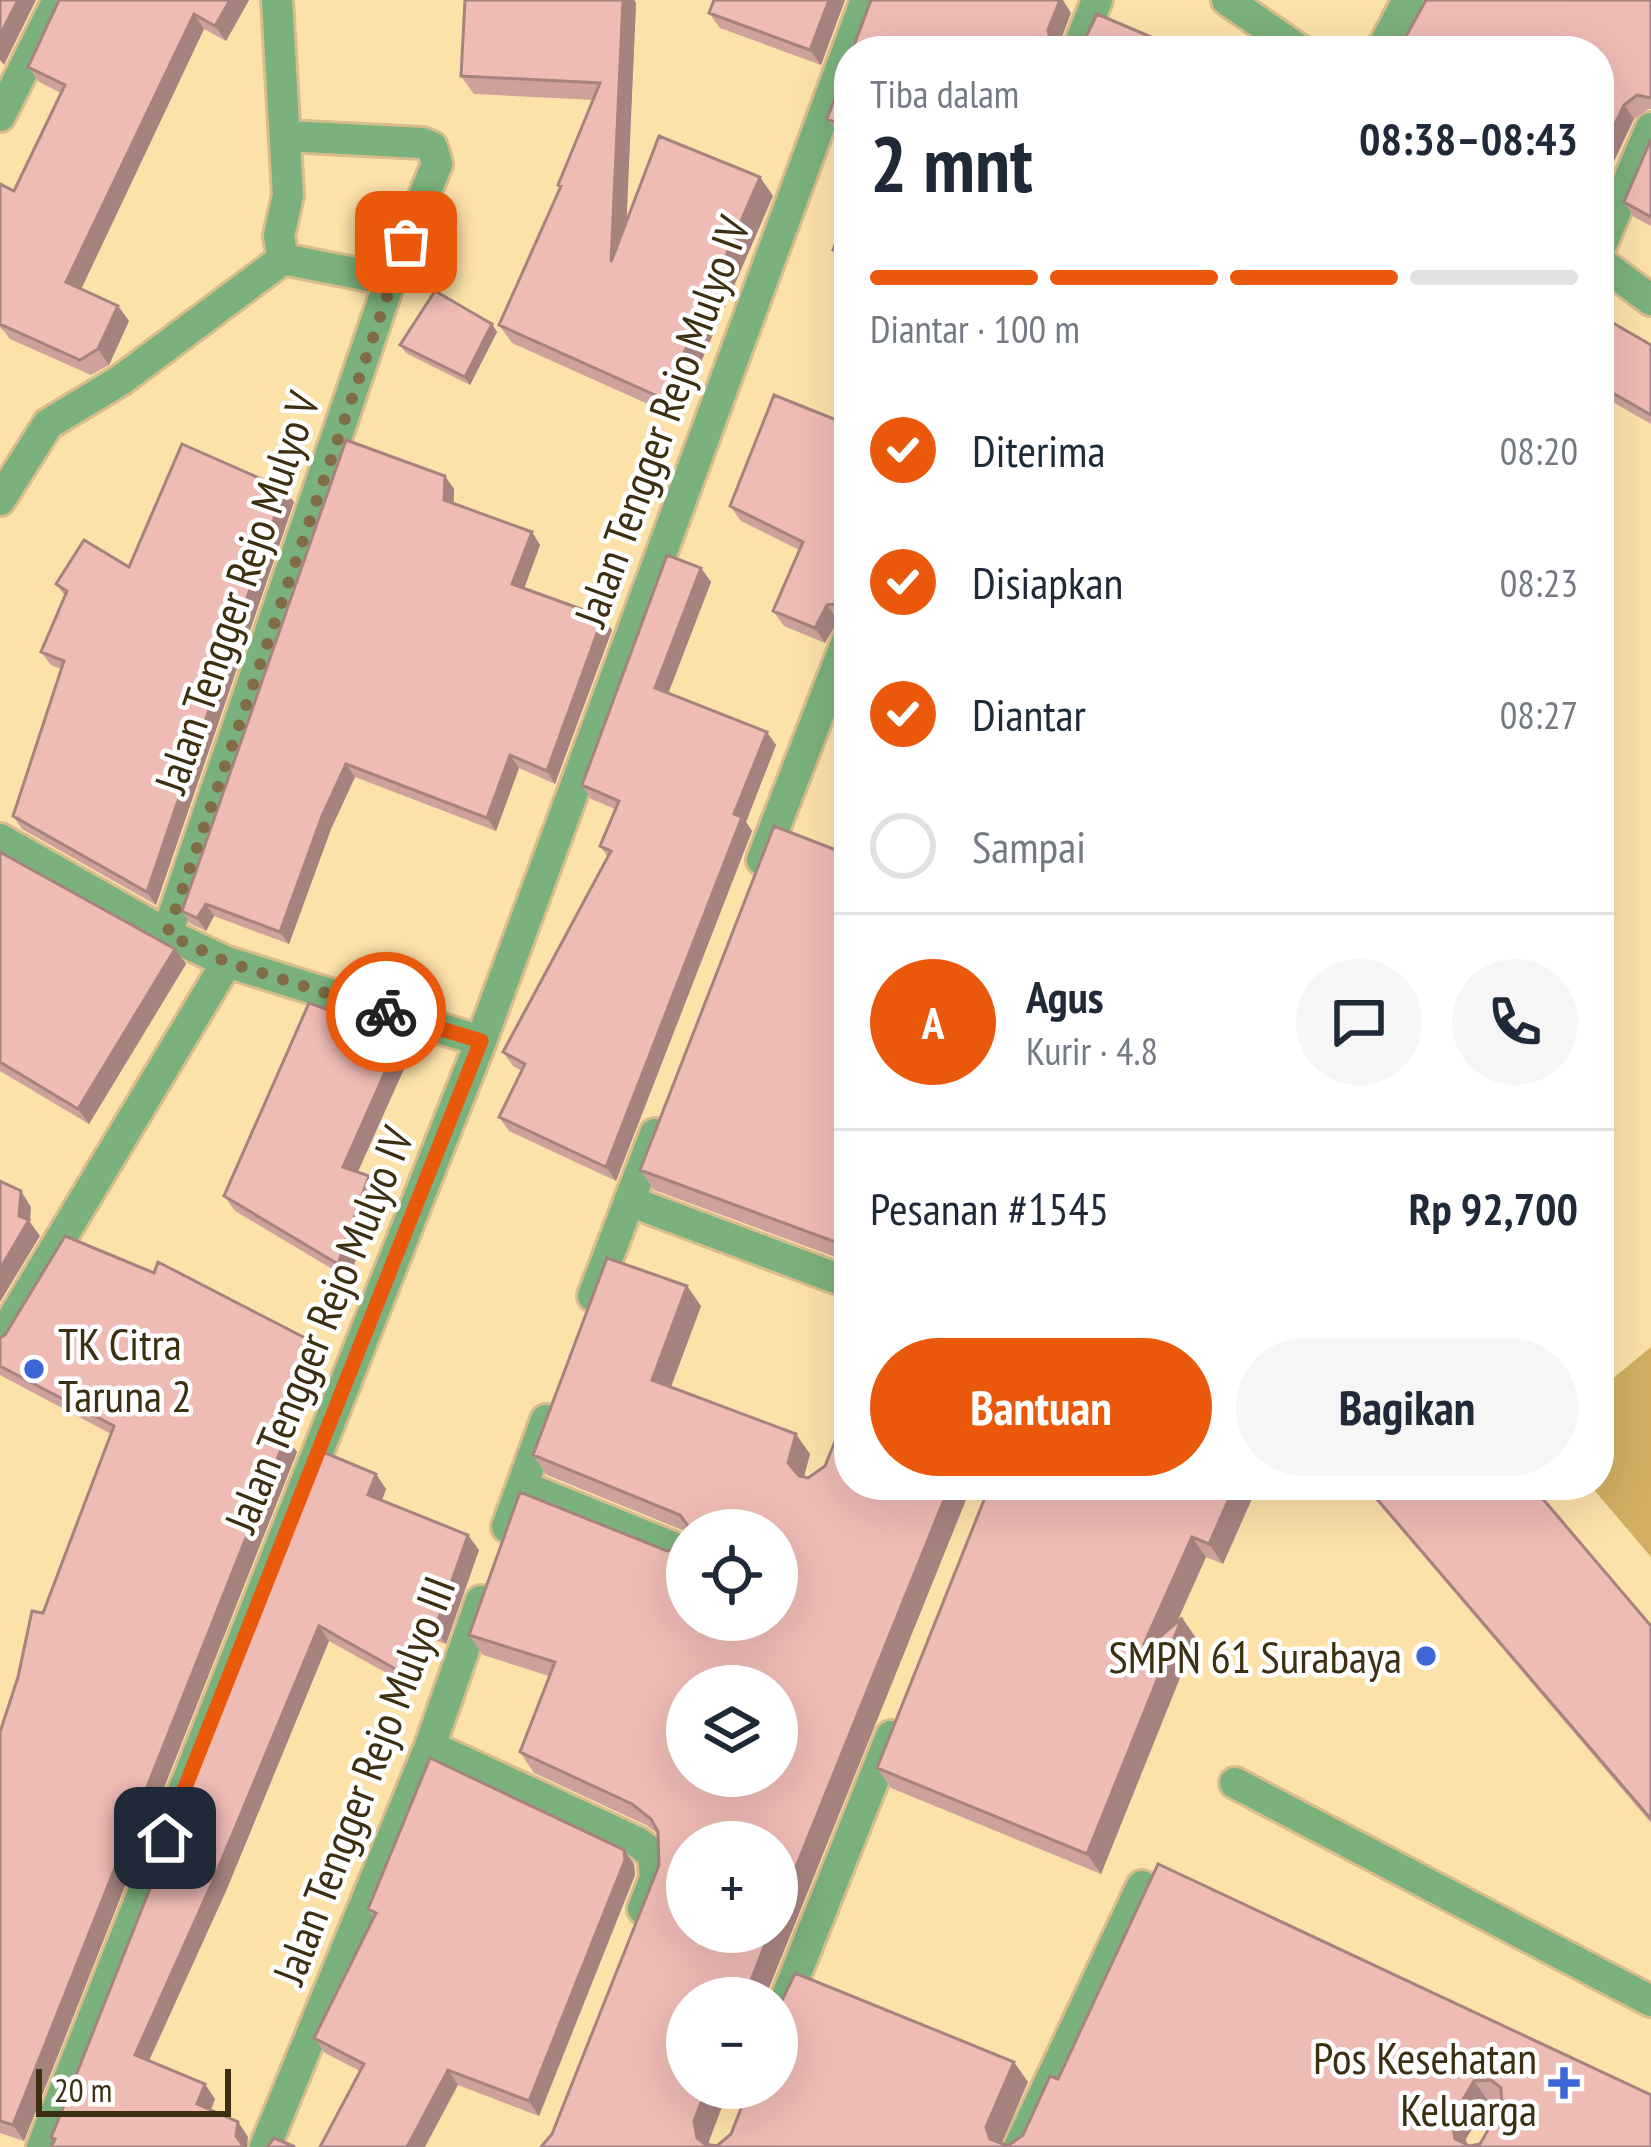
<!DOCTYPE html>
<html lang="id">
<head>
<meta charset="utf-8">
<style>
	body { margin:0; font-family:"PT Sans Narrow",sans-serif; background:#f6f6f7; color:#1f2937; height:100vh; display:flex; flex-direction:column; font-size:45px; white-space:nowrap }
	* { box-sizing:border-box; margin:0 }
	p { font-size:39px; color:#747a83 }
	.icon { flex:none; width:66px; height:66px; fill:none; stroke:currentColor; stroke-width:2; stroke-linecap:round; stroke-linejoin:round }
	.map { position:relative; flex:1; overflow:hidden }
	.drawer { position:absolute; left:834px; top:36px; width:780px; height:1464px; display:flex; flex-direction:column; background:#fff; border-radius:48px; box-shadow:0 12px 48px #0002 }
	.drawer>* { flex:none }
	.fabs { position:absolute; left:666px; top:1509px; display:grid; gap:24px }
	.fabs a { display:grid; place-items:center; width:132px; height:132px; border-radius:50%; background:#fff; box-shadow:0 12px 48px #0002; font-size:60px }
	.scale { position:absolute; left:36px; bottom:30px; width:195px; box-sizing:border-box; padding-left:12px; border:6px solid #3d2f11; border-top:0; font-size:33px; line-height:42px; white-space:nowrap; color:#3d2f11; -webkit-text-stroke:9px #fff; paint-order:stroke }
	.pin { position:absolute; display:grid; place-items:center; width:102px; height:102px; color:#fff; margin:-51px; border-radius:24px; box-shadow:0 6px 18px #0006 }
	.courier { position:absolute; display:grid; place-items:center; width:120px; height:120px; margin:-60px; border:9px solid #ea580c; border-radius:50%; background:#fff; color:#222; box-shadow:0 3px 15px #0007 }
	.headline em { font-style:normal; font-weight:700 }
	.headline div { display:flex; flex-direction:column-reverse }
	.headline { display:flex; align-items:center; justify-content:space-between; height:204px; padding:0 36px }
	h1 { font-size:78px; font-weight:700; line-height:90px }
	.bar { display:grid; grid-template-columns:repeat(4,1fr); gap:18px 12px; align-content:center; height:144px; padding:0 36px }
	.bar i { height:15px; border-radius:9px; background:#e0e1e3 }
	.bar .active { background:#ea580c }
	.bar p { grid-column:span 4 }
	.line { display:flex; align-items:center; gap:30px; padding:0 36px; border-top:3px solid #e0e1e3 }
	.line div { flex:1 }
	.round { display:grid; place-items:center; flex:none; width:126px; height:126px; border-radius:63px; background:#f6f6f7 }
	ol { padding:0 36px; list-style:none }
	li { display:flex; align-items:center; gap:36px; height:132px }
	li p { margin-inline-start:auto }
	li .icon { padding:12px; border-radius:50%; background:#ea580c; color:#fff; stroke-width:4 }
	li:last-child { color:#747a83 }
	li i { width:66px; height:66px; border:6px solid #e0e1e3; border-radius:50% }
	.primary-button { display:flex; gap:24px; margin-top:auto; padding:24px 36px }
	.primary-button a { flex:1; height:138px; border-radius:72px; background:#ea580c; color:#fff; font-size:48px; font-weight:700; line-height:138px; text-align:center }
	.primary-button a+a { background:#f6f6f7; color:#1f2937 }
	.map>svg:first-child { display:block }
</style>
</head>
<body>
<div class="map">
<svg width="1651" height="2147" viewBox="0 0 1651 2147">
	<rect width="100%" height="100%" fill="#fce1a9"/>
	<path fill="#d2af62" d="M 1651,1347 L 1651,1557 L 1590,1485 L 1599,1485 L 1599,1390 Z"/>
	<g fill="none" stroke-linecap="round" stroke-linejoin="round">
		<g stroke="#d6bd8b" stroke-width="36">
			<path id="lane" d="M 277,0 L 288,195 L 279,236 L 283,259
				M 286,136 L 422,143 L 432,147 L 437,164 L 390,280
				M 1235,1783 L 1651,2001
				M 1019,2147 L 1142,1886"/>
		</g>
		<g stroke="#d6bd8b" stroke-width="36">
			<path id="street" d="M 1227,0 L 1301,51
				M 1077,51 L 1097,0
				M 1381,51 L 1408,0
				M 0,116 L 58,0
				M 1599,250 L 1651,128
				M 1599,261 L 1651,300
				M 0,500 L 48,424 L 121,380 L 283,259 L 390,280 L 167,934
				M 0,839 L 167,934 L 227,962 L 481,1041
				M 762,860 L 849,636
				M 629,1201 L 849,1283
				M 593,1296 L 655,1134
				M 0,1340 L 227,962
				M 522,1486 L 687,1553
				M 507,1527 L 546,1420
				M 430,1746 L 637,1842 L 653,1854 L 655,1878 L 643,1909
				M 777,2021 L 891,1736
				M 42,2147 L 481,1041 L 866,0
				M 265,2147 L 430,1746 L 481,1601"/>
		</g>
		<use href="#lane" stroke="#7ab17c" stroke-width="30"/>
		<use href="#street" stroke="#7ab17c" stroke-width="30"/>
	</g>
	<path fill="#cea19c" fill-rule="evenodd" d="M 59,0 L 249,0 L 226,41 L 204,29 L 81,289 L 118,306 L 129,321 L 109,365 L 91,375 L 10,339 L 4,331 L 0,328 L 0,184 L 14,191 L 61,93 L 39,82 L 28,67 Z
		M 465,0 L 634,0 L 636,3 L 626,221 L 760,177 L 773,196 L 677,417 L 512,343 L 499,325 L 560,188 L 558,185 L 593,100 L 474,94 L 461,76 Z
		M 714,0 L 845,0 L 821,65 L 720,28 L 709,13 Z
		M 1426,0 L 1651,0 L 1651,109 L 1648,109 L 1634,119 Z
		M 849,60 L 849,138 L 838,133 L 827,119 Z
		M 1651,139 L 1651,226 L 1634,217 L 1624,202 Z
		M 849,209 L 849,267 L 843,264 L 833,250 Z
		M 1599,315 L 1651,345 L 1651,424 L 1599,394 Z
		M 492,324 L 497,332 L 470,385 L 406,353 L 400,345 Z
		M 849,425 L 849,619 L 838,620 L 825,643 L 784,626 L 773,611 L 799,550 L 741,521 L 730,506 Z
		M 284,489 L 294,502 L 156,905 L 22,829 L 13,816 L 61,669 L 51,665 L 41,652 L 65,596 L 56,584 L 129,567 Z
		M 454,489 L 454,504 L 532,532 L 540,545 L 524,588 L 612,630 L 555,784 L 519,768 L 496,831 L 355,777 L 331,829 L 289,944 L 214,916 L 206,931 L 191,924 L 182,911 Z
		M 701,568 L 711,582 L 668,693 L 776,745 L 746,822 L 752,831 L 616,1181 L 509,1131 L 499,1117 L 522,1071 L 513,1066 L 503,1052 L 608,857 L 600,846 L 615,809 L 591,799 L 582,785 Z
		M 0,852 L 175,949 L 186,964 L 89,1124 L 0,1071 Z
		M 849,855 L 849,1262 L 654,1190 L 640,1170 Z
		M 401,1036 L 412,1051 L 358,1172 L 380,1191 L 349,1279 L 235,1211 L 224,1196 Z
		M 687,1286 L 701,1306 L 671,1387 L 810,1454 L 804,1477 L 687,2088 L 729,2088 L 709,2141 L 709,2145 L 717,2146 L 1028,2082 L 1001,2144 L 1008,2146 L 1023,2135 L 1058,2079 L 1158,1864 L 1651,2147 L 541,2147 L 552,2134 L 659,1865 L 658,1834 L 646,1825 L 534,1773 L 520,1752 L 549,1676 L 483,1655 L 469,1635 L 667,1551 L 777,1530 L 687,1530 L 687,1532 L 547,1475 L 533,1455 ZM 1501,2100 L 1502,2106 L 1480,2144 L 1470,2146 L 1467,2145 L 1466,2139 L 1488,2101 Z
		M 0,1338 L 322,1356 L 291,1444 L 297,1452 L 24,2141 L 0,2133 L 0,1732 L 111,1434 L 0,1375 Z
		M 376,1474 L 386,1489 L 382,1501 L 479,1550 L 446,1644 L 431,1639 L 410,1686 L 329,1641 L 226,1891 L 149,2061 L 215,2099 L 211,2110 L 238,2122 L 248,2137 L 54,2142 L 51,2138 Z
		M 990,1485 L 1258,1485 L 1223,1564 L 1206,1557 L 1177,1622 L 1182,1618 L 1196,1638 L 1101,1874 L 891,1788 L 877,1768 Z
		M 1363,1485 L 1531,1485 L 1651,1626 L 1651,1823 Z
		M 624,1850 L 634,1864 L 635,1875 L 539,2116 L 458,2085 L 360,2071 L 325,2053 L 314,2038 L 374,1918 L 368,1909 Z"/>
	<path fill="#a7837f" d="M 18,0 L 36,0 L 4,65 L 0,60 L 0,35 Z
		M 230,0 L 249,0 L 226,41 L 215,26 Z
		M 623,0 L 634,0 L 636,3 L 624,280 L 611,262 Z
		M 829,0 L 845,0 L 821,65 L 810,50 Z
		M 1054,0 L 1063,0 L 1071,13 L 1059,45 L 1060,51 L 1054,51 L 1048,30 Z
		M 194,14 L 204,29 L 77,298 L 66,282 Z
		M 1624,105 L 1634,119 L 1599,193 L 1599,157 Z
		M 760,177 L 773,196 L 677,417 L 664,399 Z
		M 118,306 L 129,321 L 109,365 L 98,349 Z
		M 492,324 L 497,332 L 470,385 L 465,377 Z
		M 445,476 L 454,489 L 453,513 L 444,500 Z
		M 284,489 L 294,502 L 156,905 L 147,892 Z
		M 532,532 L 540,545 L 521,597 L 512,584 Z
		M 701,568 L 711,582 L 665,702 L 655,688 Z
		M 1599,579 L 1604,587 L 1599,598 Z
		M 827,605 L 838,620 L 825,643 L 815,628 Z
		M 603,617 L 612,630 L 555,784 L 547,771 Z
		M 767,732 L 776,745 L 746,822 L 752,831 L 616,1181 L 606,1167 L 734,814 Z
		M 510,755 L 519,768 L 496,831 L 487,818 Z
		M 346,764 L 355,777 L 331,829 L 289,944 L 280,932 L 322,816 Z
		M 206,904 L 214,916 L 206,931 L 197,918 Z
		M 175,949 L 186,964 L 89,1124 L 78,1109 Z
		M 401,1036 L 412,1051 L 353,1182 L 343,1167 Z
		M 369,1176 L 380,1191 L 349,1279 L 338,1264 Z
		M 21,1191 L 31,1207 L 30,1222 L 40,1236 L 0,1302 L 0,1269 L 19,1216 Z
		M 687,1286 L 701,1306 L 666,1400 L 652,1380 Z
		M 311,1341 L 322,1356 L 291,1444 L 297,1452 L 24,2141 L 13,2125 L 279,1434 Z
		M 796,1434 L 810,1454 L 802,1483 L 788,1463 Z
		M 376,1474 L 386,1489 L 378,1510 L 368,1495 Z
		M 950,1485 L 972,1485 L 765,1998 L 744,1998 L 770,1932 L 777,1932 L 777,1914 Z
		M 1235,1485 L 1258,1485 L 1223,1564 L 1209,1544 Z
		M 468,1535 L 479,1550 L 446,1644 L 435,1629 Z
		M 1192,1537 L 1206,1557 L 1158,1664 L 1144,1644 Z
		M 1182,1618 L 1196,1638 L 1101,1874 L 1087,1854 Z
		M 421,1625 L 431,1639 L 410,1686 L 399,1671 Z
		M 319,1626 L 329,1641 L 226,1891 L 145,2069 L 135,2055 Z
		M 624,1850 L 634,1864 L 635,1875 L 539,2116 L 529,2101 Z
		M 1014,2062 L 1028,2082 L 1000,2147 L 990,2139 L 986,2127 Z
		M 448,2070 L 458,2085 L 425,2147 L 407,2147 Z
		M 1474,2081 L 1488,2101 L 1466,2139 L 1467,2147 L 1455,2139 L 1452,2118 Z
		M 205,2084 L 215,2099 L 207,2119 L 197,2104 Z
		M 707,2088 L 729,2088 L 709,2141 L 709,2147 L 697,2138 L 694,2121 Z
		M 238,2122 L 248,2137 L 247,2147 L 243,2147 L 236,2136 Z"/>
	<path fill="#efbbb5" stroke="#a7837f" stroke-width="3" fill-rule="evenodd" d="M 0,0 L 18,0 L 0,35 Z
		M 59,0 L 230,0 L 215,26 L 194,14 L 66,282 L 118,306 L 98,349 L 80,360 L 0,324 L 0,184 L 14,191 L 65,85 L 28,67 Z
		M 465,0 L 623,0 L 611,262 L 659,136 L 760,177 L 664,399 L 499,325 L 561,186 L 558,185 L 600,83 L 461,76 Z
		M 714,0 L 829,0 L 810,50 L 709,13 Z
		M 871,0 L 1060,0 L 1048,30 L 1052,49 L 1056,51 L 852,51 Z
		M 1426,0 L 1651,0 L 1651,98 L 1637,95 L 1624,105 L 1599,157 L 1599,51 L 1398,51 Z
		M 1097,14 L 1184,51 L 1079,51 Z
		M 849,60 L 849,128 L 827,119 Z
		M 1651,139 L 1651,217 L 1624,202 Z
		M 849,209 L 849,256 L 833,250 Z
		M 435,291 L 492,324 L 465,377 L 400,345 Z
		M 1599,315 L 1651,345 L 1651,415 L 1599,385 Z
		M 774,395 L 849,425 L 849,607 L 846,603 L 827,605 L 815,628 L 773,611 L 803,542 L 730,506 Z
		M 346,440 L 445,476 L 444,500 L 532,532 L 512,584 L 603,617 L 547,771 L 510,755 L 487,818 L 346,764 L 322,816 L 280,932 L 206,904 L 197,918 L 182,911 Z
		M 182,444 L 284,489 L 147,892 L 13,816 L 64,661 L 41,652 L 67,591 L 56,584 L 84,540 L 129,567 Z
		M 667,555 L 701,568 L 655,688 L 767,732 L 734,814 L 742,817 L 606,1167 L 499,1117 L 525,1064 L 503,1052 L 611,851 L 600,846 L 619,801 L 582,785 Z
		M 774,826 L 849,855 L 849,1247 L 640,1170 Z
		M 0,852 L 175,949 L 78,1109 L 0,1062 Z
		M 309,1003 L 401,1036 L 343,1167 L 369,1176 L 338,1264 L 224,1196 Z
		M 0,1181 L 21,1191 L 19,1216 L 29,1220 L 0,1269 Z
		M 65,1236 L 154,1273 L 158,1262 L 311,1341 L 279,1434 L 286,1437 L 13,2125 L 0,2121 L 0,1732 L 18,1677 L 32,1611 L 43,1613 L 114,1426 L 0,1366 L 0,1338 L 5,1335 Z
		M 607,1258 L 687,1286 L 652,1380 L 796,1434 L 788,1463 L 799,1476 L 808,1478 L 825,1466 L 849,1407 L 849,1485 L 950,1485 L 777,1914 L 777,1842 L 687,1842 L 687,1932 L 770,1932 L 744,1998 L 687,1998 L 687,2088 L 707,2088 L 694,2121 L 697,2138 L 705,2144 L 717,2146 L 731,2134 L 749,2088 L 777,2088 L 777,2011 L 795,1973 L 1014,2062 L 986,2127 L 990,2139 L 1008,2146 L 1023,2135 L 1050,2076 L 1058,2079 L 1158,1864 L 1651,2095 L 1651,2147 L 541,2147 L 552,2134 L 659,1865 L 658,1832 L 651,1819 L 632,1804 L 520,1752 L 555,1662 L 469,1635 L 520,1492 L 667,1551 L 686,1547 L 687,1544 L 687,1620 L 777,1620 L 777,1530 L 691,1530 L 680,1515 L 533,1455 ZM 687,1686 L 777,1686 L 777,1776 L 687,1776 ZM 1491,2080 L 1501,2088 L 1502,2106 L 1480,2144 L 1470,2146 L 1455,2139 L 1452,2118 L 1474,2081 Z
		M 323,1452 L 376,1474 L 368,1495 L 468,1535 L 435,1629 L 421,1625 L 399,1671 L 319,1626 L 215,1876 L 135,2055 L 205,2084 L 197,2104 L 238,2122 L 236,2136 L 244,2147 L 51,2147 L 55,2139 L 51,2138 Z
		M 990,1485 L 1235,1485 L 1209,1544 L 1192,1537 L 1144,1644 L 1149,1646 L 1182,1618 L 1087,1854 L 877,1768 Z
		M 1365,1485 L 1531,1485 L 1651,1626 L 1651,1819 Z
		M 430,1758 L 624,1850 L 625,1860 L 529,2101 L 448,2070 L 407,2147 L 320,2147 L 364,2064 L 314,2038 L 376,1913 L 368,1909 Z
		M 274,2138 L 295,2147 L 267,2147 Z"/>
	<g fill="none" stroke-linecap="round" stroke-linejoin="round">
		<path stroke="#806d46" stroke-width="12" stroke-dasharray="0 21.6" d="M 386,1012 L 227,962 L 167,934 L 406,242"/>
		<path stroke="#ea580c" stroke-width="15" d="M 165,1838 L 481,1041 L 386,1012"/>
	</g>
	<g fill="#3d67d8" stroke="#fff" stroke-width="4.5">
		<circle cx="34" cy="1369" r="12"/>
		<circle cx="1426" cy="1656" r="12"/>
		<path d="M1558 2065h12v12h12v12h-12v12h-12v-12h-12v-12h12z"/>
	</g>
	<g text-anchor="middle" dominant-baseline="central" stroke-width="9" stroke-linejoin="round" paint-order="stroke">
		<g font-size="45" fill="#3d2f11" stroke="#fff">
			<text transform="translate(661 421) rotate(-70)">Jalan Tengger Rejo Mulyo IV</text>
			<text transform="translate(236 592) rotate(-71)">Jalan Tengger Rejo Mulyo V</text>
			<text transform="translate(318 1329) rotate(-68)">Jalan Tengger Rejo Mulyo IV</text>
			<text transform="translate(363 1780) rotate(-69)">Jalan Tengger Rejo Mulyo III</text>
		</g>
		<g font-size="45" fill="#3d2f11" stroke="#fff" text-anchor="end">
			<text x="58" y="1343" text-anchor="start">TK Citra<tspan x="58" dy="52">Taruna 2</tspan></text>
			<text x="1402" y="1656">SMPN 61 Surabaya</text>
			<text x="1537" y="2057">Pos Kesehatan<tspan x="1537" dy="52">Keluarga</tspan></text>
		</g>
	</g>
</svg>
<div class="fabs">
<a><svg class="icon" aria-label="locate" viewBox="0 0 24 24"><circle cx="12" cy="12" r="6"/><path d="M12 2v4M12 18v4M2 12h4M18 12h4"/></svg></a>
<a><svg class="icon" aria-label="layers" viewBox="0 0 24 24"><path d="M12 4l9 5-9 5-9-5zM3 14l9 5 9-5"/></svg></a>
<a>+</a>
<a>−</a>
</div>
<div class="scale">20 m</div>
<div class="pin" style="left:406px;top:242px;background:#ea580c"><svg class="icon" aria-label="bag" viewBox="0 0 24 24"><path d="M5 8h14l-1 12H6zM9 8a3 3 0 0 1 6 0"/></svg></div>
<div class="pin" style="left:165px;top:1838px;background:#1f2937"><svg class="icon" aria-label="home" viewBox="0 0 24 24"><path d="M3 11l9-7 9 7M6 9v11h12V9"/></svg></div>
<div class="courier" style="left:386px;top:1012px"><svg class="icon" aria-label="bike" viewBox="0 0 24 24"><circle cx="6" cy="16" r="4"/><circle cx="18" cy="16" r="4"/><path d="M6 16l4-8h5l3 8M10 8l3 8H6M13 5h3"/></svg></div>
<section class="drawer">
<div class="headline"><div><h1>2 mnt</h1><p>Tiba dalam</p></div><em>08:38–08:43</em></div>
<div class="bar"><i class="active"></i><i class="active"></i><i class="active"></i><i></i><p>Diantar · 100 m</p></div>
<ol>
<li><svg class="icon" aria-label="check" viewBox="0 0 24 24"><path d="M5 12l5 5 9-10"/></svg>Diterima<p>08:20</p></li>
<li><svg class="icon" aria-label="check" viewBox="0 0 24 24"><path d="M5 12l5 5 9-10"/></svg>Disiapkan<p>08:23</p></li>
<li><svg class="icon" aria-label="check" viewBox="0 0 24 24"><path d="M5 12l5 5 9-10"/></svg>Diantar<p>08:27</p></li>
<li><i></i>Sampai</li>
</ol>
<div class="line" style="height:216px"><b class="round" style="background:#ea580c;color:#fff">A</b><div><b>Agus</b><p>Kurir · 4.8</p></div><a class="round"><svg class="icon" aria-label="chat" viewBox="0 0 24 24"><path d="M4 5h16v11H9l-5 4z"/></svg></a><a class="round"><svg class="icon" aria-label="phone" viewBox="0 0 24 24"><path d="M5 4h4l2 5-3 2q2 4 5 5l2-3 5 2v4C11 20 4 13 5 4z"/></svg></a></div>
<div class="line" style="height:156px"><div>Pesanan #1545</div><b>Rp 92,700</b></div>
<div class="primary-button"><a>Bantuan</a><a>Bagikan</a></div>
</section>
</div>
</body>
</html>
